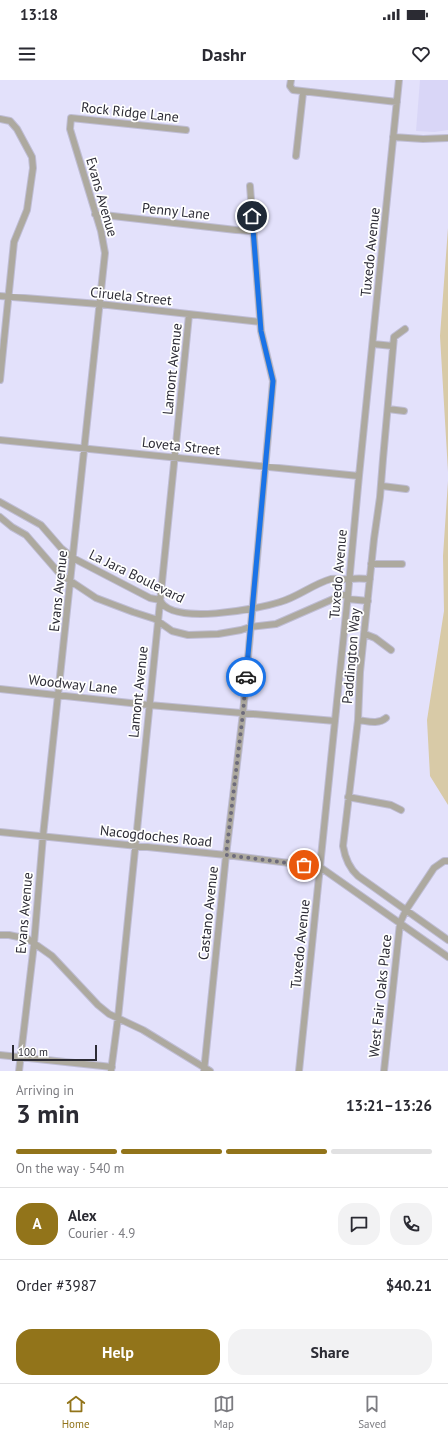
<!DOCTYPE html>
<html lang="en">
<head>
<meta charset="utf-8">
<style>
	body { margin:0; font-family:"PT Sans",sans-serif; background:#f2f2f3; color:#2b2b33; height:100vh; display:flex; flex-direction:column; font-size:15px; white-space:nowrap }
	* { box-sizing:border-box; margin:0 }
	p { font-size:13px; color:#7c7c81 }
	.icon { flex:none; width:22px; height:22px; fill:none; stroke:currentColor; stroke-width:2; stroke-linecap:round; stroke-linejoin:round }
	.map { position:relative; height:991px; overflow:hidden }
	.side { display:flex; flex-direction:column; background:#fff; flex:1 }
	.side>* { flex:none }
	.scale { position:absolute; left:12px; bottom:10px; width:85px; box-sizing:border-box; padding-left:4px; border:2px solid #2d2c36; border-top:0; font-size:11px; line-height:14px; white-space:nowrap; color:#2d2c36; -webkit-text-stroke:3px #fff; paint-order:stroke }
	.pin { position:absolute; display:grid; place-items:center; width:34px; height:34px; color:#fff; margin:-17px; border:2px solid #fff; border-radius:50%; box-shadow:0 1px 4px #0007 }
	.courier { position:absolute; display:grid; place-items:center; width:40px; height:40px; margin:-20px; border:3px solid #1a73e8; border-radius:50%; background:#fff; color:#222; box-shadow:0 1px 5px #0007 }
	.overview em { font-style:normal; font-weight:800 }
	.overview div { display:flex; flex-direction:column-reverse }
	.overview { display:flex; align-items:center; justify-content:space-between; height:68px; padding:0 16px }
	h1 { font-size:26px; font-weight:800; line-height:30px }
	.bar { display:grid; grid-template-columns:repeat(4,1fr); gap:6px 4px; align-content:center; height:48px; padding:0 16px }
	.bar i { height:5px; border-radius:3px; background:#e1e1e2 }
	.bar .current { background:#92741a }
	.bar p { grid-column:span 4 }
	.line { display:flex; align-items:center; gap:10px; padding:0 16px; border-top:1px solid #e1e1e2 }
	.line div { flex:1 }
	.round { display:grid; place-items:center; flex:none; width:42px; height:42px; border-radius:16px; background:#f2f2f3 }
	.button { display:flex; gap:8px; margin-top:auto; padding:8px 16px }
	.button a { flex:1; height:46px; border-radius:16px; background:#92741a; color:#fff; font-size:16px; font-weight:800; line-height:46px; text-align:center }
	.button a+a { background:#f2f2f3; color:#2b2b33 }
	.status { display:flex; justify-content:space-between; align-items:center; height:28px; padding:0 20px; background:#fff; direction:ltr }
	.status svg { height:11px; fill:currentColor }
	header { display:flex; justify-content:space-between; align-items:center; height:52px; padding:0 16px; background:#fff; font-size:18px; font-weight:800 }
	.dock { display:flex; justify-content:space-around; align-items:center; height:56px; border-top:1px solid #e1e1e2; background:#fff; font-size:11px; color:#7c7c81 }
	.dock a { display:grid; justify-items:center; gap:2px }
	.dock .current { color:#92741a }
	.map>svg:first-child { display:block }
</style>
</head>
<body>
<div class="status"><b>13:18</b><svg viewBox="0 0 49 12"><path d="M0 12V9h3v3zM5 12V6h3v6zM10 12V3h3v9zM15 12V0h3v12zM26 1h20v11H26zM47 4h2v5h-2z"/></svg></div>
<header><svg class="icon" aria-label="menu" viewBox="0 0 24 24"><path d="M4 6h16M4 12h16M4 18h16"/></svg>Dashr<svg class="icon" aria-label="heart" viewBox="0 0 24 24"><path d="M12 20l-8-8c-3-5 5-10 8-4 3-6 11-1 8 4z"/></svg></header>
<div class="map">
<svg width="448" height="991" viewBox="0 0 448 991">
	<rect width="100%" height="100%" fill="#e3e1fb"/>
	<path fill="#d9d6f7" d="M 420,0 L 448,0 L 448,50 L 434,52 L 416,51 Z"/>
	<path fill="#d8caa7" d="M 448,148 L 448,392 L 440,256 Z
		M 448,401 L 448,725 L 430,696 L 427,640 L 444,531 L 443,476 Z"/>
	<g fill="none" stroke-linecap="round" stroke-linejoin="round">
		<g stroke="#bfbdd4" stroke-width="8">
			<path id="minor" d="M 291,0 L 290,6 L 293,10 L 397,22
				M 0,39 L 10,41 L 17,49 L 32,77 L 33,88 L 27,130 L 14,162 L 0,300
				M 393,57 L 423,59 L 448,58
				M 296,76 L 303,13
				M 95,134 L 236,150 L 253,151
				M 0,216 L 99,224 L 260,242
				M 405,249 L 394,257 L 383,379 L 380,417 L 374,459 L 360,592 L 358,640 L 343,766 C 345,778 349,788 358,796 L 448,860
				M 373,264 L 393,266
				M 388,329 L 404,331
				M 0,360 L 359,396
				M 382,406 L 406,409
				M 0,422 L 41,445 L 61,468 L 73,478 L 150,518 L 160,520 C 171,546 258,529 280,522 C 298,517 313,504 331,499 C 337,498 343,500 349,499 C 357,498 361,498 370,499
				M 0,437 L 12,447 L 26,455 L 59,493 L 63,496 L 96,518 L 133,532 L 155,539 L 172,551 L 188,555 L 218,554 L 241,550 L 250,547 L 276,544 L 340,516 L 348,514
				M 371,484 L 402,484
				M 348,519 L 368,521
				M 365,554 L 375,558 L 391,570
				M 0,609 L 149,625 L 335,641
				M 358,640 C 367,641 378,645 386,638
				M 348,717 L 391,725 L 401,730
				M 0,752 L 226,775 L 320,787 L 448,877
				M 0,855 L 9,855 L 28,859 L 52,876 L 98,925 L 109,934 L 143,950 L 210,991
				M 0,975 L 112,987
				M 19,991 L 34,864 L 43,756 L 105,173 L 101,151 L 70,49 L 71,38 L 186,50
				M 111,991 L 118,938 L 189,235
				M 204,991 L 226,775 L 243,633 L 273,301 L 261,251 L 250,106
				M 299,991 L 348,514 L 359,396 L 399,0
				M 384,991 L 400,843 L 406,830 L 434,788 L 444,781 L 448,781"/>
		</g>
		<use href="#minor" stroke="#ada99f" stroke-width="6"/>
	</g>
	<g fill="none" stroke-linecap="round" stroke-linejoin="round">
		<path stroke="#6d6b7b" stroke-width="4" stroke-dasharray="0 7.2" d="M 246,597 L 243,633 L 226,775 L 304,785"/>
		<path stroke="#1a73e8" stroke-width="5" d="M 246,597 L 273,301 L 261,251 L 252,136"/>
	</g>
	<g text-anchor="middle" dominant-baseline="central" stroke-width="3.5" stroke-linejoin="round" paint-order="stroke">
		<g font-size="14" fill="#2d2c36" stroke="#fff">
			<text transform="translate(130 32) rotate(6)">Rock Ridge Lane</text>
			<text transform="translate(102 117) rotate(74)">Evans Avenue</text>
			<text transform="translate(176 131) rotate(6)">Penny Lane</text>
			<text transform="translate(370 172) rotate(-84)">Tuxedo Avenue</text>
			<text transform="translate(131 216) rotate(6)">Ciruela Street</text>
			<text transform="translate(172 289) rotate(-84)">Lamont Avenue</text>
			<text transform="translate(181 366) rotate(6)">Loveta Street</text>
			<text transform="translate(338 494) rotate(-85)">Tuxedo Avenue</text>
			<text transform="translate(137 496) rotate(26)">La Jara Boulevard</text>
			<text transform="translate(58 511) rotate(-84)">Evans Avenue</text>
			<text transform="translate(351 576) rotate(-85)">Paddington Way</text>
			<text transform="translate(73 604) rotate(6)">Woodway Lane</text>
			<text transform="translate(138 612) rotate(-84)">Lamont Avenue</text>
			<text transform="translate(156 756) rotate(6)">Nacogdoches Road</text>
			<text transform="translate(24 833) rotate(-85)">Evans Avenue</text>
			<text transform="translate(208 833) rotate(-84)">Castano Avenue</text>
			<text transform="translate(300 864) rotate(-84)">Tuxedo Avenue</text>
			<text transform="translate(380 916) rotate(-84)">West Fair Oaks Place</text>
		</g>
	</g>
</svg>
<div class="scale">100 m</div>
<div class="pin" style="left:304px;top:785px;background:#ea580c"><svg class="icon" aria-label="bag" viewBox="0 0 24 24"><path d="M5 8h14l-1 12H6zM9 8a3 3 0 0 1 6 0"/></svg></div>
<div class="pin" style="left:252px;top:136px;background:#1f2937"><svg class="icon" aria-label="home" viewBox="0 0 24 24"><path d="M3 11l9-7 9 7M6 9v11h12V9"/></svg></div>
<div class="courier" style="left:246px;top:597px"><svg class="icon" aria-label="car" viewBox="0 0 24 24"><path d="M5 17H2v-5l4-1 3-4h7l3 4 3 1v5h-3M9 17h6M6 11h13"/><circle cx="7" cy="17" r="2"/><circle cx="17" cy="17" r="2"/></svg></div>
</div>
<section class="side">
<div class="overview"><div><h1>3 min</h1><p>Arriving in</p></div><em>13:21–13:26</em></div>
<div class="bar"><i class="current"></i><i class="current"></i><i class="current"></i><i></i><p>On the way · 540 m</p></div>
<div class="line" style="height:72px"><b class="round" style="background:#92741a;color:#fff">A</b><div><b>Alex</b><p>Courier · 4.9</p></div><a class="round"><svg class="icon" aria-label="chat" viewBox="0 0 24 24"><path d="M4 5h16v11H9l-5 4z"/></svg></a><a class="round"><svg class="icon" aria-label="phone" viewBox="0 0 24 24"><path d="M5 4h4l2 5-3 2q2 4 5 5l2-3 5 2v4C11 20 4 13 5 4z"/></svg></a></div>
<div class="line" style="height:52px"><div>Order #3987</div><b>$40.21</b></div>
<div class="button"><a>Help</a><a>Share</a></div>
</section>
<nav class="dock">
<a class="current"><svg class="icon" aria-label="home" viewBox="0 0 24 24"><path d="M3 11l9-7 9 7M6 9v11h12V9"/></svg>Home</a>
<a><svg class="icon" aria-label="map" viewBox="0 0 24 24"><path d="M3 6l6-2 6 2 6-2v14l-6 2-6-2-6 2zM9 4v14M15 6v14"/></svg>Map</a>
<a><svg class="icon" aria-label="saved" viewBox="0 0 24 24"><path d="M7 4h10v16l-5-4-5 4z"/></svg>Saved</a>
</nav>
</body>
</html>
